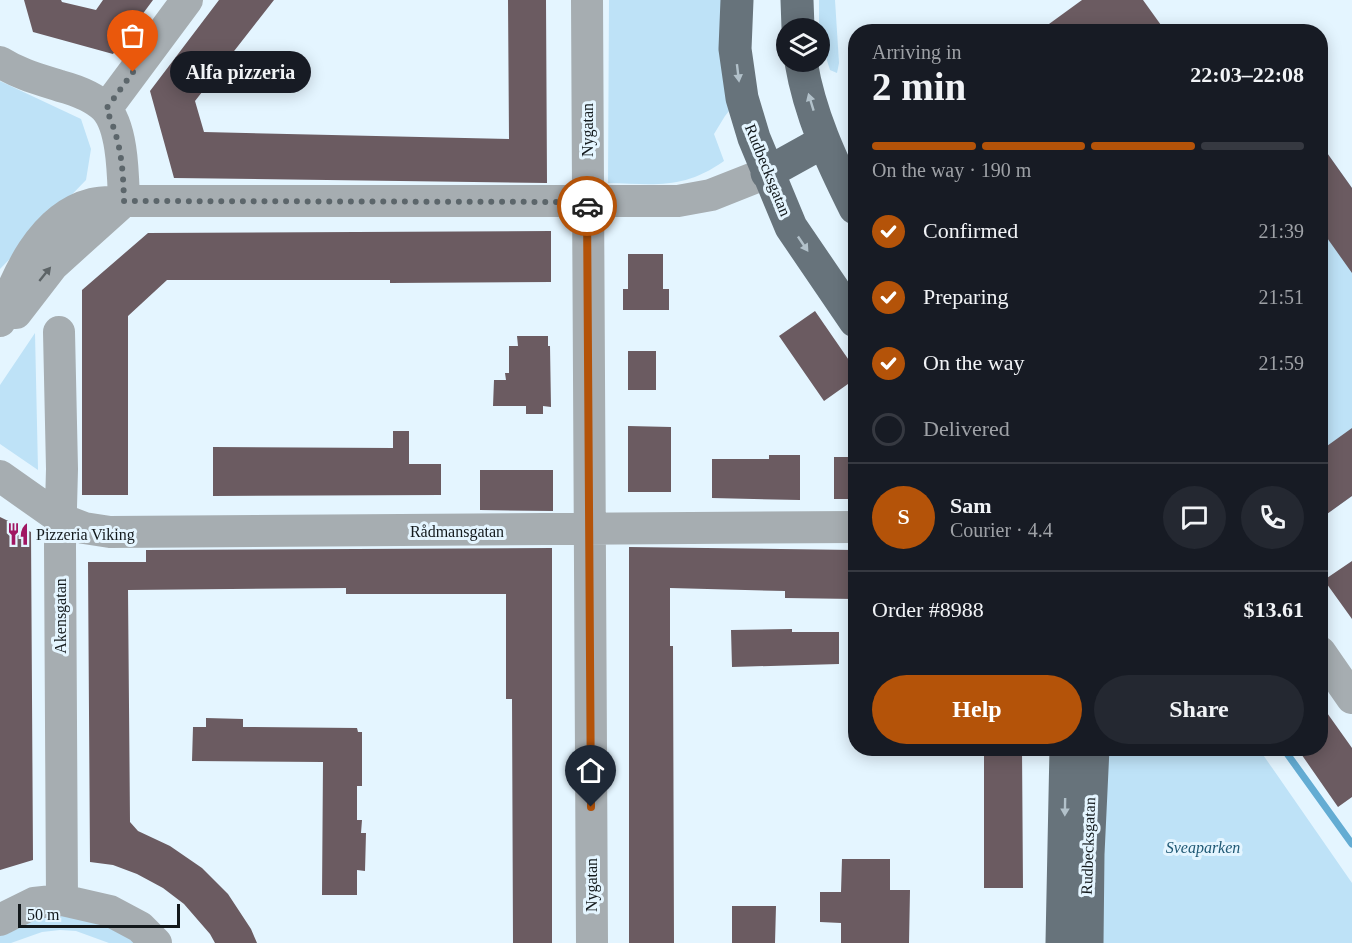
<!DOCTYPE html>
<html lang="en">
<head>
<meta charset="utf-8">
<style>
	body { margin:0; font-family:Georgia,serif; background:#242831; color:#f1f3f6; height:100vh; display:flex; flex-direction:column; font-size:22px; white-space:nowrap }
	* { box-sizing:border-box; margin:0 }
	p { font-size:20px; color:#9ea1a6 }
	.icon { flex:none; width:33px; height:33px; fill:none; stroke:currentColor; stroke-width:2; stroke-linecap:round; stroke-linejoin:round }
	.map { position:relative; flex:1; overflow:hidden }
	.details { position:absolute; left:848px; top:24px; width:480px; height:732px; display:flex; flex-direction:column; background:#171b24; border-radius:24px; box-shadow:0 3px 15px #0003 }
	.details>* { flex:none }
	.fabs { position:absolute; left:776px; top:18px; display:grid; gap:12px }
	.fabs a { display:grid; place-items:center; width:54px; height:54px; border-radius:50%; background:#171b24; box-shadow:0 3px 15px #0003; font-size:30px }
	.scale { position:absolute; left:18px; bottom:15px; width:162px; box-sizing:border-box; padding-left:6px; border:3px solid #13191c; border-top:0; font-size:16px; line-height:21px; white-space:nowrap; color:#13191c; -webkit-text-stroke:4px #e4f5ff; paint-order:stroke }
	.pin { position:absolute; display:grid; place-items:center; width:51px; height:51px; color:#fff; margin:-62px -26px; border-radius:50% 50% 50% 0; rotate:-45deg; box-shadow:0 0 6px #0007 }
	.pin .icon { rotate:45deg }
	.courier { position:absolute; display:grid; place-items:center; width:60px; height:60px; margin:-30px; border:4px solid #b45309; border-radius:50%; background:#fff; color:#222; box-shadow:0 2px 8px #0007 }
	.bubble { position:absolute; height:42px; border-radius:21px; background:#171b24; box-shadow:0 3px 15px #0003; font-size:20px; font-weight:600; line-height:42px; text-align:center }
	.headline em { font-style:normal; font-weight:600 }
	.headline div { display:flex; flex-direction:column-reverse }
	.headline { display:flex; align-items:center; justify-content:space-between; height:102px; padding:0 24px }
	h1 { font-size:39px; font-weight:600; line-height:45px }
	.bar { display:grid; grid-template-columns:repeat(4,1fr); gap:9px 6px; align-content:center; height:72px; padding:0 24px }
	.bar i { height:8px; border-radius:4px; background:#363941 }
	.bar .active { background:#b45309 }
	.bar p { grid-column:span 4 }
	.line { display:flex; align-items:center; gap:15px; padding:0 24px; border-top:2px solid #363941 }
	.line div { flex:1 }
	.round { display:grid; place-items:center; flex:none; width:63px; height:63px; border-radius:32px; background:#242831 }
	ol { padding:0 24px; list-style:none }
	li { display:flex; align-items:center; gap:18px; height:66px }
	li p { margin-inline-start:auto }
	li .icon { padding:6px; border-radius:50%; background:#b45309; color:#fff; stroke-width:4 }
	li:last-child { color:#9ea1a6 }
	li i { width:33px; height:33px; border:3px solid #363941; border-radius:50% }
	.primary-button { display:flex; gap:12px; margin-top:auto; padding:12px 24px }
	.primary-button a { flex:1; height:69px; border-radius:36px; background:#b45309; color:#fff; font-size:24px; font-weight:600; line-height:69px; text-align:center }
	.primary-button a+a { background:#242831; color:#f1f3f6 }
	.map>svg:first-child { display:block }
</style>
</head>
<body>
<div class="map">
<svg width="1352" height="943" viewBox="0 0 1352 943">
	<rect width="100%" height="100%" fill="#e4f5ff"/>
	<path fill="#bee2f7" d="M 609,0 L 728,0 L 733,106 L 725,116 L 714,134 L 724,161 C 683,190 655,184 608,183 Z
		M 819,0 L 835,0 L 839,63 L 837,73 L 830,70 L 819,35 Z
		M 0,81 L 81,119 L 91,149 L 86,180 L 0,269 Z
		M 1320,143 L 1352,188 L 1352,496 L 1320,519 Z
		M 35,333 L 38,470 L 0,444 L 0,385 Z
		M 1102,749 L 1259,749 L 1352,883 L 1352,943 L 1096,943 Z
		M 66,915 L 105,923 L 137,943 L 109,943 L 76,931 L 60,930 L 42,932 L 11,943 L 0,943 L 0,931 L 29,919 Z"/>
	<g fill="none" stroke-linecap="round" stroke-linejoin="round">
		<path stroke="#63acd3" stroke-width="7" d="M 1283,748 L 1352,844"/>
	</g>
	<path fill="#6b5b61" d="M 24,0 L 61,0 L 62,2 L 96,10 L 103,0 L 153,0 L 113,54 L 33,32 Z
		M 219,0 L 274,0 L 195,101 L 204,132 L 509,139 L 508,0 L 546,0 L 547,183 L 174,178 L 150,91 Z
		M 1082,0 L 1143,0 L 1166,32 L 1038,32 Z
		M 1320,143 L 1352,188 L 1352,273 L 1320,228 Z
		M 551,231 L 551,282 L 390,283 L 390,280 L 167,280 L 128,316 L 128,495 L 82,495 L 82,290 L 148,233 Z
		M 628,254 L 663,254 L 663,289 L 669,289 L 669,310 L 623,310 L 623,289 L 628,289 Z
		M 815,311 L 855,369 L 855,379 L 824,401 L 779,336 Z
		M 517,336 L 548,336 L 548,346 L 550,346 L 551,407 L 543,406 L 543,414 L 526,414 L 526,406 L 493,406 L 494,380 L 506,380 L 505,373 L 509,373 L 509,346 L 518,346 Z
		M 628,351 L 656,351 L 656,390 L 628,390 Z
		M 628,426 L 671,427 L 671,492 L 628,492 Z
		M 1352,428 L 1352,496 L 1320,519 L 1320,451 Z
		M 393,431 L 409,431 L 409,464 L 441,464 L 441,495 L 213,496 L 213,447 L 393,448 Z
		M 769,455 L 800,455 L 800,500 L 712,498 L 712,459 L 769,459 Z
		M 834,457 L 855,457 L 855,499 L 834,499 Z
		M 480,470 L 553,470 L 553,511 L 480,510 Z
		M 0,517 L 31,532 L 33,860 L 0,870 Z
		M 629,547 L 855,550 L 855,599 L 785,598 L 785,591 L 670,588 L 670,646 L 673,646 L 674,943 L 629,943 Z
		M 552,548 L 552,943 L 513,943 L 512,699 L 506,699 L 506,594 L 346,594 L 346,588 L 128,590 L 130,822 L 138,831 L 170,846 L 202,868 L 228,894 L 251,929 L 257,943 L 215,943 L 210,934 L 184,904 L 163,888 L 137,874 L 113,865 L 90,862 L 88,562 L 146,562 L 146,550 Z
		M 1352,561 L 1352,619 L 1324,580 Z
		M 792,629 L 792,632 L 839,632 L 839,664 L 732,667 L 731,630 Z
		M 1320,703 L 1352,748 L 1352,797 L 1338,807 L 1297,748 L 1320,748 Z
		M 206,718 L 243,719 L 243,727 L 357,728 L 358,732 L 362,732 L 362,786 L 357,786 L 357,820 L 362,820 L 361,833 L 366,833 L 365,871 L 357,870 L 357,895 L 322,895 L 323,762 L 192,761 L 193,727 L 206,727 Z
		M 984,748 L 1022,748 L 1023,888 L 984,888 Z
		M 842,859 L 890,859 L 890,890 L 910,890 L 909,943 L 841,943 L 841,923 L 820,922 L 820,892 L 841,892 Z
		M 732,906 L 776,906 L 775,943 L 732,943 Z"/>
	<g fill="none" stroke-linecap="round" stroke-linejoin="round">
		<path stroke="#a6adb1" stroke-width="32" d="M 587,0 L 592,943
			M 0,62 C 19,74 38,79 60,86 C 75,90 93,96 105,108 C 123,127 123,176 124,201
			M 106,109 L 187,0
			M 16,313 L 53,265 L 124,201
			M 0,321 C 16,277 41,217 92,204 C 102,202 114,202 124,201 L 678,201 L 711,195 L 767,173
			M 59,332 L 62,469 L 60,546 L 62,900
			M 0,476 L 61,519 L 84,528 L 110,532 L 855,527
			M 1320,652 L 1352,698
			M 0,920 L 34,903 L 62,900 L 110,911 L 140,927 L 156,943"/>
		<path stroke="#67737b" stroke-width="33" d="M 737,0 L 735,49 L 742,98 L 754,138 L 791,227 L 855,321
			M 797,0 L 798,28
			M 801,62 C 810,115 831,160 855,208
			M 767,173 L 823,142
			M 1062,943 L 1066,748
			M 1087,943 L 1088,854 L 1093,748"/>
	</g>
	<defs><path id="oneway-solid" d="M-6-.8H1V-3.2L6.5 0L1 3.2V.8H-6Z" transform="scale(1.5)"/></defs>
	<g fill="#b2c1ca">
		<use href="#oneway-solid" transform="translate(738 73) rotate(83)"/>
		<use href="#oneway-solid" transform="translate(811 102) rotate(-107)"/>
		<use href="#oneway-solid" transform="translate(803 244) rotate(56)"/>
		<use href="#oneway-solid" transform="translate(1065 807) rotate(91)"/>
	</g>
	<use fill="#5c6366" href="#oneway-solid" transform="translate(45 274) rotate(-51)"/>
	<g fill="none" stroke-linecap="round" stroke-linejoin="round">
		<path stroke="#5c666b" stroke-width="6" stroke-dasharray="0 10.8" d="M 133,72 L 106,109 C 121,141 123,166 124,201 L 587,202 L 587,206"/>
		<path stroke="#b45309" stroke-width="8" d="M 587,206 L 591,807"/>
	</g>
	<defs>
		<g id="restaurant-bare" transform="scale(1.8)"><path d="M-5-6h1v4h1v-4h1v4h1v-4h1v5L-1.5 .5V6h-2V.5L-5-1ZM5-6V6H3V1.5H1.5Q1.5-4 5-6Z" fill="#a01662" stroke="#e4f5ff" stroke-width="2.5" paint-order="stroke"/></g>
	</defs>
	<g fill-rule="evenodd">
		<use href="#restaurant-bare" x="18" y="534"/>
	</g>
	<g text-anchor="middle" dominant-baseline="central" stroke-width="6" stroke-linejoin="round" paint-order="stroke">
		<g font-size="16" fill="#13191c" stroke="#e4f5ff">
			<text transform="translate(587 130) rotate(-90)">Nygatan</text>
			<text transform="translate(768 170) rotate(68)">Rudbecksgatan</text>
			<text x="457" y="531">Rådmansgatan</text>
			<text transform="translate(60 616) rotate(-90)">Akensgatan</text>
			<text transform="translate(1088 846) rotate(-88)">Rudbecksgatan</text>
			<text transform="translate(591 885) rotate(-90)">Nygatan</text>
		</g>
		<g font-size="16" fill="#13191c" stroke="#e4f5ff" text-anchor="start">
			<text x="36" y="534">Pizzeria Viking</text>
		</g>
		<g font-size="16" font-style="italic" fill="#1f5874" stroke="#e4f5ff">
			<text x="1203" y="847">Sveaparken</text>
		</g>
	</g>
</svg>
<div class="fabs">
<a><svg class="icon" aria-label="layers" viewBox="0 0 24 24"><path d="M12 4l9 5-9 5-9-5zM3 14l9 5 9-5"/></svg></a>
</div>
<div class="scale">50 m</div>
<div class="pin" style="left:133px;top:72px;background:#ea580c"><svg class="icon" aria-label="bag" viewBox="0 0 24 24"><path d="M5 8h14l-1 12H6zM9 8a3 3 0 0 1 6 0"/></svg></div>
<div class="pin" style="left:591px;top:807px;background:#1f2937"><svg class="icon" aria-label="home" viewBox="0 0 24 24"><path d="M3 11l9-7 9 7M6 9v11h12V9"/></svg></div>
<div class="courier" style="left:587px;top:206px"><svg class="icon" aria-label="car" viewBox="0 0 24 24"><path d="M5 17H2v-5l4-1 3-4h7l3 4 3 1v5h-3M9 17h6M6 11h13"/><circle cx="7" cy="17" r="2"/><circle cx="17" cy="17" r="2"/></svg></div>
<div class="bubble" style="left:170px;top:51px;width:141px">Alfa pizzeria</div>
<section class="details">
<div class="headline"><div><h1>2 min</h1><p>Arriving in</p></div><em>22:03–22:08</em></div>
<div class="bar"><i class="active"></i><i class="active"></i><i class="active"></i><i></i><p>On the way · 190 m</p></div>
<ol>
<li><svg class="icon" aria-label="check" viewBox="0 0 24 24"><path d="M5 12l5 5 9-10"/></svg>Confirmed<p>21:39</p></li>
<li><svg class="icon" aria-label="check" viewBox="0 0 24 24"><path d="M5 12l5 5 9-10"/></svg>Preparing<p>21:51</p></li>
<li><svg class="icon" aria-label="check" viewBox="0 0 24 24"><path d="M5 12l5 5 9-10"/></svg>On the way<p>21:59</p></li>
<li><i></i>Delivered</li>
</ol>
<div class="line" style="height:108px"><b class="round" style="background:#b45309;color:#fff">S</b><div><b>Sam</b><p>Courier · 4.4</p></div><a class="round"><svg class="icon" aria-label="chat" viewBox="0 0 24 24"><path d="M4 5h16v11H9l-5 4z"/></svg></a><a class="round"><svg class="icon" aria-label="phone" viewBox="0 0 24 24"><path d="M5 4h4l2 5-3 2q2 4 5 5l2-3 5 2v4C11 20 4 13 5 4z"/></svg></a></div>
<div class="line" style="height:78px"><div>Order #8988</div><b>$13.61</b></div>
<div class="primary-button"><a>Help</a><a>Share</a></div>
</section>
</div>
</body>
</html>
